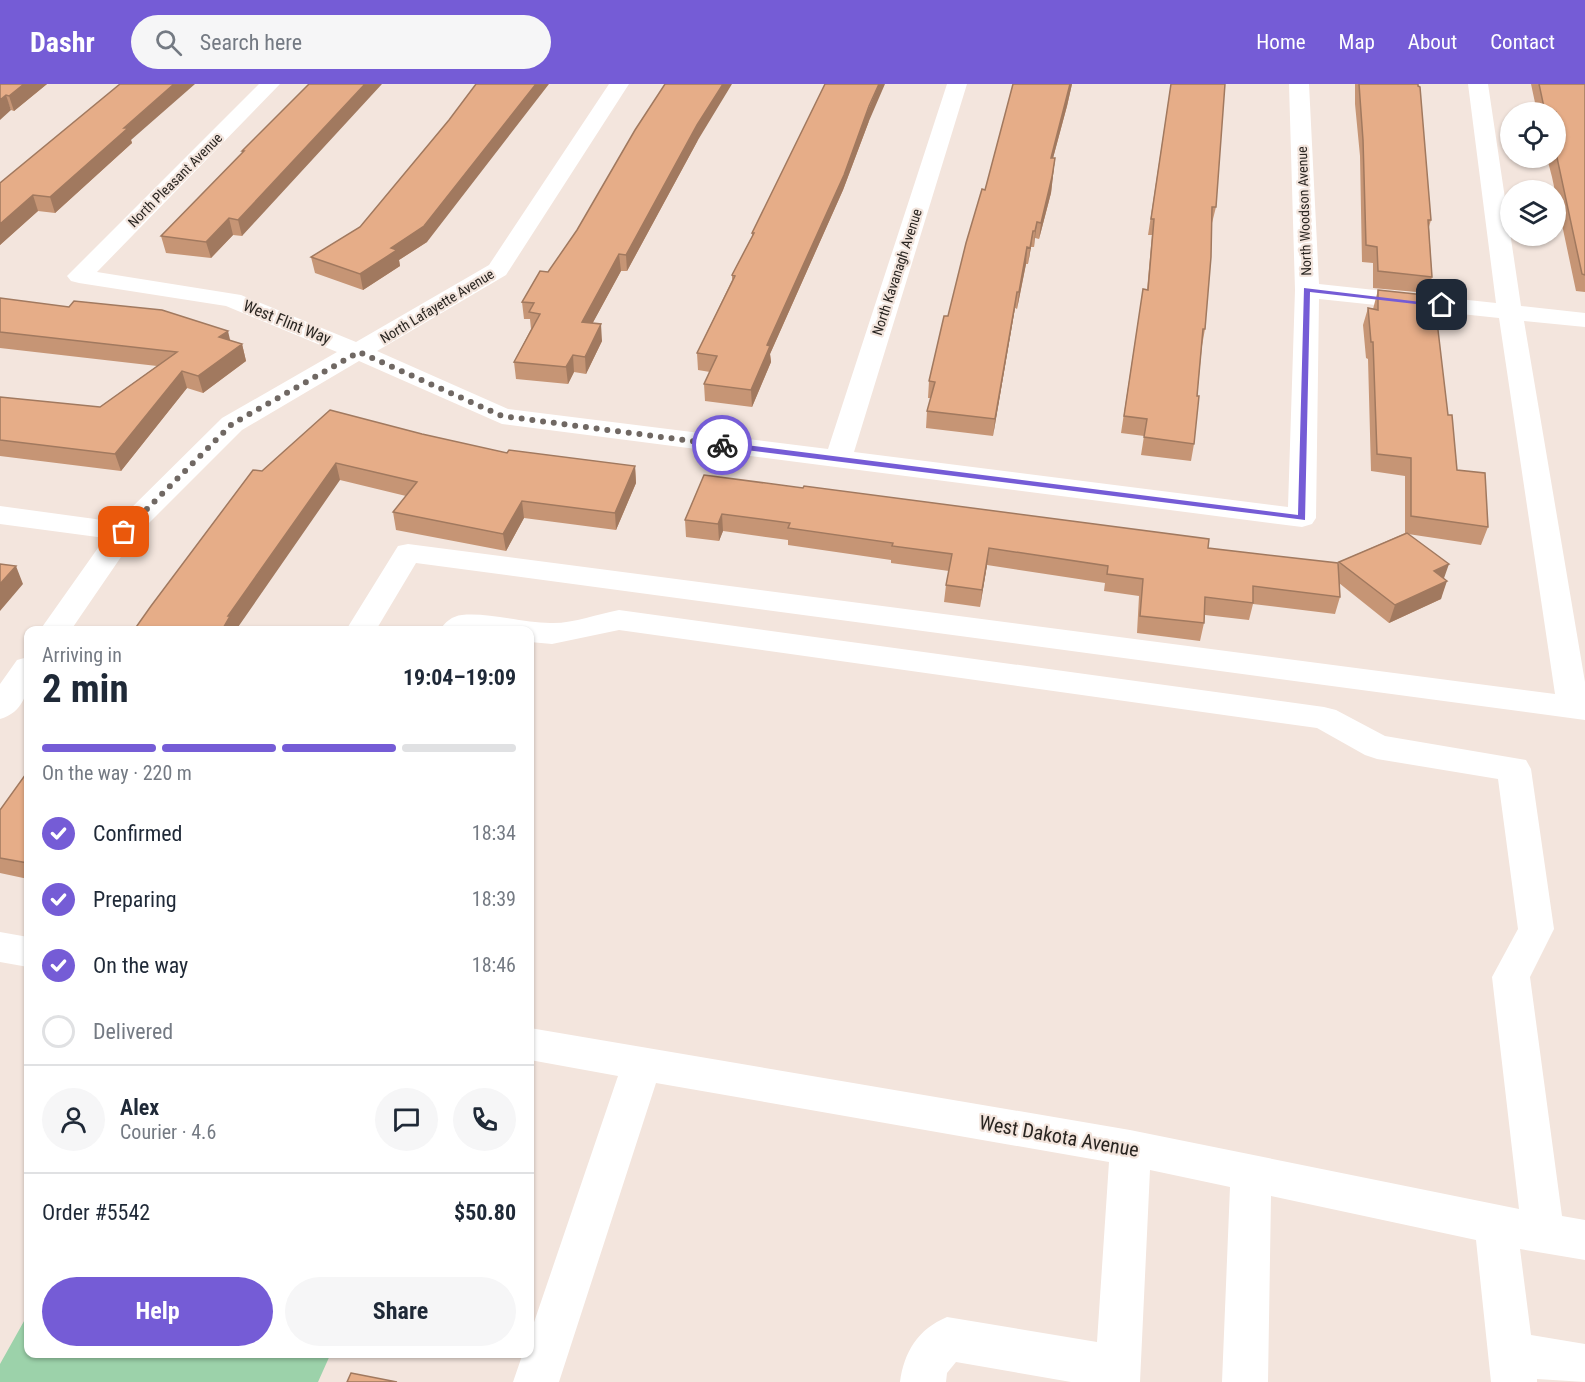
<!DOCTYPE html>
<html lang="en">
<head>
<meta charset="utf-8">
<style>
	body { margin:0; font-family:"Roboto Condensed",sans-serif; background:#f6f6f7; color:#1f2937; height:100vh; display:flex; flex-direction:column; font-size:22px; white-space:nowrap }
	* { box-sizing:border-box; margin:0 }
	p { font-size:20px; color:#747a83 }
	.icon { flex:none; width:33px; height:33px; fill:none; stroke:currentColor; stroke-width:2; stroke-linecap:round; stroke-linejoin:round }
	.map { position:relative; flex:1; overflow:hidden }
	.panel { position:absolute; left:24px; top:542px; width:510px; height:732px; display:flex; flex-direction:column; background:#fff; border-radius:12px; box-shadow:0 2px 4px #0004 }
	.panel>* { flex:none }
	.tools { position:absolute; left:1500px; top:18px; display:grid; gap:12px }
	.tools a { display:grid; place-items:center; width:66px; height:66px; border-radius:50%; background:#fff; box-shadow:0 2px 4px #0004; font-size:30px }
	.pin { position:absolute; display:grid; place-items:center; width:51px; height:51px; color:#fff; margin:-26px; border-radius:12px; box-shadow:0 3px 9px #0006 }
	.courier { position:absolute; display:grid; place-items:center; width:60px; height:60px; margin:-30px; border:4px solid #755cd6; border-radius:50%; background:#fff; color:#222; box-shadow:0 2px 8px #0007 }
	.summary em { font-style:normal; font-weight:700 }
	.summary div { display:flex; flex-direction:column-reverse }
	.summary { display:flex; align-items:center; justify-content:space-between; height:102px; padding:0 18px }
	h1 { font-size:39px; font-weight:700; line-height:45px }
	.bar { display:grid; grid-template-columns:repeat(4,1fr); gap:9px 6px; align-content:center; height:72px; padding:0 18px }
	.bar i { height:8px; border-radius:4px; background:#e0e1e3 }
	.bar .current { background:#755cd6 }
	.bar p { grid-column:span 4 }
	.line { display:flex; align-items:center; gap:15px; padding:0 18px; border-top:2px solid #e0e1e3 }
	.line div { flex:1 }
	.round { display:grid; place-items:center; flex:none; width:63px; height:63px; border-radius:32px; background:#f6f6f7 }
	ol { padding:0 18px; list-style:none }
	li { display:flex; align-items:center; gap:18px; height:66px }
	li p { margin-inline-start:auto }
	li .icon { padding:6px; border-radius:50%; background:#755cd6; color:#fff; stroke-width:4 }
	li:last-child { color:#747a83 }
	li i { width:33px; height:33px; border:3px solid #e0e1e3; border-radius:50% }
	.primary-button { display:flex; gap:12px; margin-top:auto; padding:12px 18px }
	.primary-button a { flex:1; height:69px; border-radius:36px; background:#755cd6; color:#fff; font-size:24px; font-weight:700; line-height:69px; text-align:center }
	.primary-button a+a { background:#f6f6f7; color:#1f2937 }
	header { display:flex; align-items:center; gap:36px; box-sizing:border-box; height:84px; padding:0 30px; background:#755cd6; color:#fff }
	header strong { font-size:28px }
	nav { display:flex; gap:33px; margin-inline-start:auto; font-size:21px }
	.search { width:420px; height:54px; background:#f6f6f7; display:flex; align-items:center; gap:15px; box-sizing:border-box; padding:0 21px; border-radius:33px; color:#747a83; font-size:22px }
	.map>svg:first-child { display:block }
</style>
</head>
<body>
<header>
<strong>Dashr</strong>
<div class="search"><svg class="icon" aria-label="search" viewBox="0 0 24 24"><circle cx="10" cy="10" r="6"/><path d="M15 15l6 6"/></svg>Search here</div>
<nav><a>Home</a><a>Map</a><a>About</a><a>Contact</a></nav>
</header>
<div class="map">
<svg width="1585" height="1298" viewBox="0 0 1585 1298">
	<rect width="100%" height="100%" fill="#f3e5dd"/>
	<path fill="#9cd2aa" d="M 28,1230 L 28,1269 L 331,1269 L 318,1298 L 0,1298 L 0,1280 Z"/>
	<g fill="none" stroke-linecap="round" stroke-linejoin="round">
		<path fill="#fff" fill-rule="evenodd" d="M 259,0 L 280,0 L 97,188 L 241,211 L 356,258 L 489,181 L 609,0 L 629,0 L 506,191 L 377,267 L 508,325 L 828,365 L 947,0 L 967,0 L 854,368 L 1288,423 L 1295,206 L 1289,0 L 1309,0 L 1319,200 L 1496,219 L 1468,0 L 1488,0 L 1521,222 L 1585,229 L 1585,243 L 1524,237 L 1585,598 L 1585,636 L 416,479 L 376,546 L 346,546 L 398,462 L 408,460 L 1555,610 L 1499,234 L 1319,215 L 1316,434 L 1312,440 L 1302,443 L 502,340 L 359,277 L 242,346 L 134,454 L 71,546 L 40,546 L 105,454 L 0,440 L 0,422 L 117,438 L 222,334 L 337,268 L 226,222 L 79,199 L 71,197 L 67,192 Z
			M 619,526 L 1324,623 L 1336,626 L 1385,652 L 1526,676 L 1531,685 L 1554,845 L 1530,893 L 1562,1132 L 1585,1136 L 1585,1176 L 1520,1165 L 1531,1251 L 1585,1260 L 1585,1298 L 1537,1295 L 1537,1298 L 1491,1298 L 1476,1156 L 1271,1112 L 1268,1298 L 1222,1298 L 1230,1103 L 1150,1086 L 1140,1298 L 1071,1298 L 956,1278 L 947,1289 L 946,1298 L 900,1298 C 904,1268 918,1245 947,1233 L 1097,1258 L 1109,1078 L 656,999 L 559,1298 L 513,1298 L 523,1269 L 530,1269 L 530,1250 L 618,992 L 530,976 L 530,944 L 1130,1046 L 1519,1125 L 1492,893 L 1518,845 L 1498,695 L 1377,675 L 1365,671 L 1317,644 L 619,546 L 552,560 L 530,558 L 530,546 L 440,546 C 445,538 452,532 462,531 C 486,528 524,539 550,539 C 572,540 597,530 619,526 Z
			M 28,573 C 31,598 28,627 0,635 L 0,600 L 17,576 Z
			M 0,848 L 28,853 L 28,883 L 0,878 Z"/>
	</g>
	<path fill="#c69575" d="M 0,0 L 47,0 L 14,27 L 11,26 Z
		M 309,0 L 242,152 L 233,151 L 211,174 L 166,169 L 161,152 L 242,70 L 242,67 Z
		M 1013,0 L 1072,0 L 1067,22 L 1053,74 L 1055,74 L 1051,109 L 1039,155 L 1035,154 L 1034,163 L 1031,163 L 1028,180 L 1026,180 L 1017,225 L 1015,224 L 993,352 L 926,344 L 927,327 L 931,314 L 928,314 L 929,297 L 985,106 Z
		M 1171,0 L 1216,123 L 1212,139 L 1205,245 L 1202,262 L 1197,312 L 1194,360 L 1191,377 L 1141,371 L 1144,352 L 1121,349 L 1143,205 L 1147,206 L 1152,151 L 1148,151 Z
		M 1355,0 L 1418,0 L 1431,136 L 1429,143 L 1432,193 L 1427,209 L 1373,204 L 1373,179 L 1362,178 L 1360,72 L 1355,20 Z
		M 1531,0 L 1585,0 L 1585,208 L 1576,207 L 1552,93 L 1547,74 L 1556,74 L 1556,28 L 1537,28 Z
		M 449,36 L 427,158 L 399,176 L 400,182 L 363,206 L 315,189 L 311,173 L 360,143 Z
		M 869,37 L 843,106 L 770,270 L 771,278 L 752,323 L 705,317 L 704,300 L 710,288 L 698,286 L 697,269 L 732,196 L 732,191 L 752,153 L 752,149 Z
		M 131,56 L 132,59 L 55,129 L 38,127 L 0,161 L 0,99 Z
		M 698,56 L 627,187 L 621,187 L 592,240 L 602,257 L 586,290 L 574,288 L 568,300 L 516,295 L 514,278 L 531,245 L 530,235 L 524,235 L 522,218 L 548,188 L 577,146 Z
		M 1378,206 L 1448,331 L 1457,386 L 1488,443 L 1481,461 L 1408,450 L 1444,494 L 1441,515 L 1389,539 L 1339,499 L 1340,513 L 1335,530 L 1253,520 L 1249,536 L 1205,531 L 1204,539 L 1200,557 L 1137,549 L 1139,512 L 1104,507 L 1105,499 L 987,481 L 980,523 L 944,518 L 946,501 L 949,487 L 891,479 L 891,476 L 788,461 L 788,456 L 723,447 L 719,457 L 686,453 L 685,436 L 704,391 L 1208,464 L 1338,481 L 1339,478 L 1405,449 L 1405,392 L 1371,387 L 1368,275 L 1366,274 L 1363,241 L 1368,224 L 1373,225 Z
		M 0,214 L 230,257 L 242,260 L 246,277 L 203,309 L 187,304 L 121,387 L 0,372 L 0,313 L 100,323 L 157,282 L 0,264 Z
		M 422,350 L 507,369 L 635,382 L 636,399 L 616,446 L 524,434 L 506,467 L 396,446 L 393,428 L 406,412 L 340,396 L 262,387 Z
		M 28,687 L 28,795 L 0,789 L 0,726 Z"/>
	<path fill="#a1795f" d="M 24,0 L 47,0 L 14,27 L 9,12 Z
		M 174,0 L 195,0 L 131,56 L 132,59 L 55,129 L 50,113 L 124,44 Z
		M 365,0 L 382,0 L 242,152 L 238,136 Z
		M 536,0 L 549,0 L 427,158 L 399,176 L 400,182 L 363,206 L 360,190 L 391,164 Z
		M 723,0 L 732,0 L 698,56 L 627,187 L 626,171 L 697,41 Z
		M 879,0 L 885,0 L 869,37 L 843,106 L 770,270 L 771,278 L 752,323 L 751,306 L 767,261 Z
		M 1070,0 L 1072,0 L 1067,22 L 1049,89 L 1051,74 Z
		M 6,11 L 11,26 L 0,36 L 0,16 Z
		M 1055,74 L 1051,109 L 1039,155 L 1041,139 Z
		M 33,111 L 38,127 L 0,161 L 0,140 Z
		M 229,134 L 233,151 L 211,174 L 206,158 Z
		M 1037,138 L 1035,154 L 1034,163 L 1035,147 Z
		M 1033,147 L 1031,163 L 1028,180 L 1030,164 Z
		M 1027,163 L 1026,180 L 1017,225 L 1019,208 Z
		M 619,170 L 621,187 L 584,255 L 582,238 Z
		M 1017,208 L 1015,224 L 993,352 L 995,335 Z
		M 601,240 L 602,257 L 586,290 L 585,273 Z
		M 228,247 L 232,264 L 219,253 Z
		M 242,260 L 246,277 L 203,309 L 198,292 Z
		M 573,271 L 574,288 L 568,300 L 566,283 Z
		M 182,287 L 187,304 L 121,387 L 115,370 Z
		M 336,379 L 340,396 L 236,546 L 222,546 L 228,532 Z
		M 635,382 L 636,399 L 616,446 L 615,429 Z
		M 522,417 L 524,434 L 506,467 L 503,450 Z
		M 722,430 L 723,447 L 719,457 L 718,440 Z
		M 989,464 L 987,481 L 980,523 L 982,506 Z
		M 1449,480 L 1443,497 L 1434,487 Z
		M 16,482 L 23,500 L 0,527 L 0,500 Z
		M 1447,497 L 1441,515 L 1389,539 L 1395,521 Z"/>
	<path fill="#e6ad88" stroke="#a1795f" stroke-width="1.5" d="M 0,0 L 24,0 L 9,12 L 6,11 L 0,16 Z
		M 120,0 L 174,0 L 124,44 L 128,44 L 50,113 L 33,111 L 0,140 L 0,99 Z
		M 309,0 L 365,0 L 238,136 L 229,134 L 206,158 L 161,152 L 244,67 L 242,67 Z
		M 476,0 L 536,0 L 424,142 L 391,164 L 397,166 L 360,190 L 311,173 L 360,143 L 449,36 Z
		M 665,0 L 723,0 L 697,41 L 626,171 L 619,170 L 582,238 L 601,240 L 585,273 L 573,271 L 566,283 L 514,278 L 540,230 L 529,228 L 534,219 L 522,218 L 540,187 L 548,188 L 577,146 L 635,46 Z
		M 825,0 L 879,0 L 869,22 L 844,91 L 767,261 L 770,262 L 751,306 L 704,300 L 717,272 L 697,269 L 735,192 L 732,191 L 754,149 L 752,149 Z
		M 1013,0 L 1070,0 L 1051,74 L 1055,74 L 1052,93 L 1041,139 L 1037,138 L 1035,147 L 1033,147 L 1030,164 L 1027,163 L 1019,208 L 1017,208 L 995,335 L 927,327 L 935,298 L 929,297 L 944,232 L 948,232 L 966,159 L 982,105 L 985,106 Z
		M 1171,0 L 1225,0 L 1216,123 L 1212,123 L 1211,173 L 1205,245 L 1203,245 L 1197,312 L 1199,312 L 1194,360 L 1144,353 L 1147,335 L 1124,332 L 1143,205 L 1148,206 L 1154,135 L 1151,135 Z
		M 1359,0 L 1418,0 L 1418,2 L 1420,3 L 1431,136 L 1428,136 L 1432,193 L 1378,187 L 1377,163 L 1366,161 L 1363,56 Z
		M 1539,0 L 1585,0 L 1585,191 L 1582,190 L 1556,69 L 1556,28 L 1545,28 Z
		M 1378,206 L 1434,212 L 1448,331 L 1452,331 L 1457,386 L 1485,389 L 1488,443 L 1411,432 L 1411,374 L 1377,370 L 1373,258 L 1371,258 L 1368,224 L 1378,226 Z
		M 0,214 L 69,223 L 74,217 L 162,226 L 228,247 L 219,253 L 242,260 L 198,292 L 182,287 L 115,370 L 0,356 L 0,313 L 100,323 L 177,268 L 0,248 Z
		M 330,326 L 422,350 L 507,369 L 509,366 L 635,382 L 615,429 L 522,417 L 503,450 L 393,428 L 417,398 L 336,379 L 228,532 L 230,532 L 222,546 L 134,546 L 151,522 L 253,386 L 262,387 Z
		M 704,391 L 803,404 L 804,402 L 1209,455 L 1208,464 L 1338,479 L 1340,513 L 1253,502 L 1253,519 L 1205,513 L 1204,539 L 1140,532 L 1143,495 L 1107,490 L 1108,482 L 989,464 L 982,506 L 946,501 L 952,470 L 892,462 L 893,459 L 788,444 L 790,439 L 722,430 L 718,440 L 685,436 Z
		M 1407,449 L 1449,480 L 1434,487 L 1447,497 L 1395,521 L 1339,478 Z
		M 0,480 L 16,482 L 0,500 Z
		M 28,687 L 28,779 L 0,774 L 0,726 Z
		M 351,1289 L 397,1298 L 347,1298 Z"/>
	<path fill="#755cd6" d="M 1304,204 L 1446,221 L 1442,223 L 1310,208 L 1305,436 L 722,363 L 718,361 L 722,358 L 1298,431 Z"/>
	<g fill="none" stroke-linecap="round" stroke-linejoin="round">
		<path stroke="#706863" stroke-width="6" stroke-dasharray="0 10.8" d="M 124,448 L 232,340 L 359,268 L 502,332 L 722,361"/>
	</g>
	<g text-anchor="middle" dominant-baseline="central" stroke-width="4.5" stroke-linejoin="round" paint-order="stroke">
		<g font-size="14" fill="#292521" stroke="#f3e5dd">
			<text transform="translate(175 96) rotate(-45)">North Pleasant Avenue</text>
			<text transform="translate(1304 127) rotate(-92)">North Woodson Avenue</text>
			<text transform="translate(897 188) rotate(-72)">North Kavanagh Avenue</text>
			<text transform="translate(437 222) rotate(-31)">North Lafayette Avenue</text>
		</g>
		<g font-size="16" fill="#292521" stroke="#f3e5dd">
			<text transform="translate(287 238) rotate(22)">West Flint Way</text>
		</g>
		<g font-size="20" fill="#292521" stroke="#f3e5dd">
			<text transform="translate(1059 1052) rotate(10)">West Dakota Avenue</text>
		</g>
	</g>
</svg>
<div class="tools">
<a><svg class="icon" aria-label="locate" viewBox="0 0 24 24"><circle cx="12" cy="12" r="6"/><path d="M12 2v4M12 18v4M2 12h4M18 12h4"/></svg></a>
<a><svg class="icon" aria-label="layers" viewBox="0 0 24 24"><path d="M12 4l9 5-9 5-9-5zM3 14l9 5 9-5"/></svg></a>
</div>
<div class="pin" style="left:124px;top:448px;background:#ea580c"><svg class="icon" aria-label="bag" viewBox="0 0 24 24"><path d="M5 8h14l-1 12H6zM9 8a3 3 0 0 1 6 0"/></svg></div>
<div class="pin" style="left:1442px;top:221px;background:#1f2937"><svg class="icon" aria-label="home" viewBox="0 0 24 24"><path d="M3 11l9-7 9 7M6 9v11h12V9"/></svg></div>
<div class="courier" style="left:722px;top:361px"><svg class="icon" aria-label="bike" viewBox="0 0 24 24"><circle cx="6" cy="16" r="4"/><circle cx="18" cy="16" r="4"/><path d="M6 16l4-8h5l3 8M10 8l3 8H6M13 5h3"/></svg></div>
<section class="panel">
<div class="summary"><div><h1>2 min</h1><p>Arriving in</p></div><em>19:04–19:09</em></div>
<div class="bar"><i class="current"></i><i class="current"></i><i class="current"></i><i></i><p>On the way · 220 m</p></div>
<ol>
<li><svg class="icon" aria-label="check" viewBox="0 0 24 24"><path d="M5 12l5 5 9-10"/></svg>Confirmed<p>18:34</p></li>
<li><svg class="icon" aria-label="check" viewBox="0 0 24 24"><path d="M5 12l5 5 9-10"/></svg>Preparing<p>18:39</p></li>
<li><svg class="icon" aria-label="check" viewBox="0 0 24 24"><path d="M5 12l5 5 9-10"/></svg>On the way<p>18:46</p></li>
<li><i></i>Delivered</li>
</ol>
<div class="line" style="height:108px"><a class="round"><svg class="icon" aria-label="person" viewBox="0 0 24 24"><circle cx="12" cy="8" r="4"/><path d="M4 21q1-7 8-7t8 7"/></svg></a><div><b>Alex</b><p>Courier · 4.6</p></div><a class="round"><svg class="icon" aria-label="chat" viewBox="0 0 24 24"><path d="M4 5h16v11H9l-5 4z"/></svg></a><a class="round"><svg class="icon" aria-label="phone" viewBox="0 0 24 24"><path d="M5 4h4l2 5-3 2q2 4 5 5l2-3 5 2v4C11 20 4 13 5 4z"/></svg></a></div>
<div class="line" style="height:78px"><div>Order #5542</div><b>$50.80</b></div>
<div class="primary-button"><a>Help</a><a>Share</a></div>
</section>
</div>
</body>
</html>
